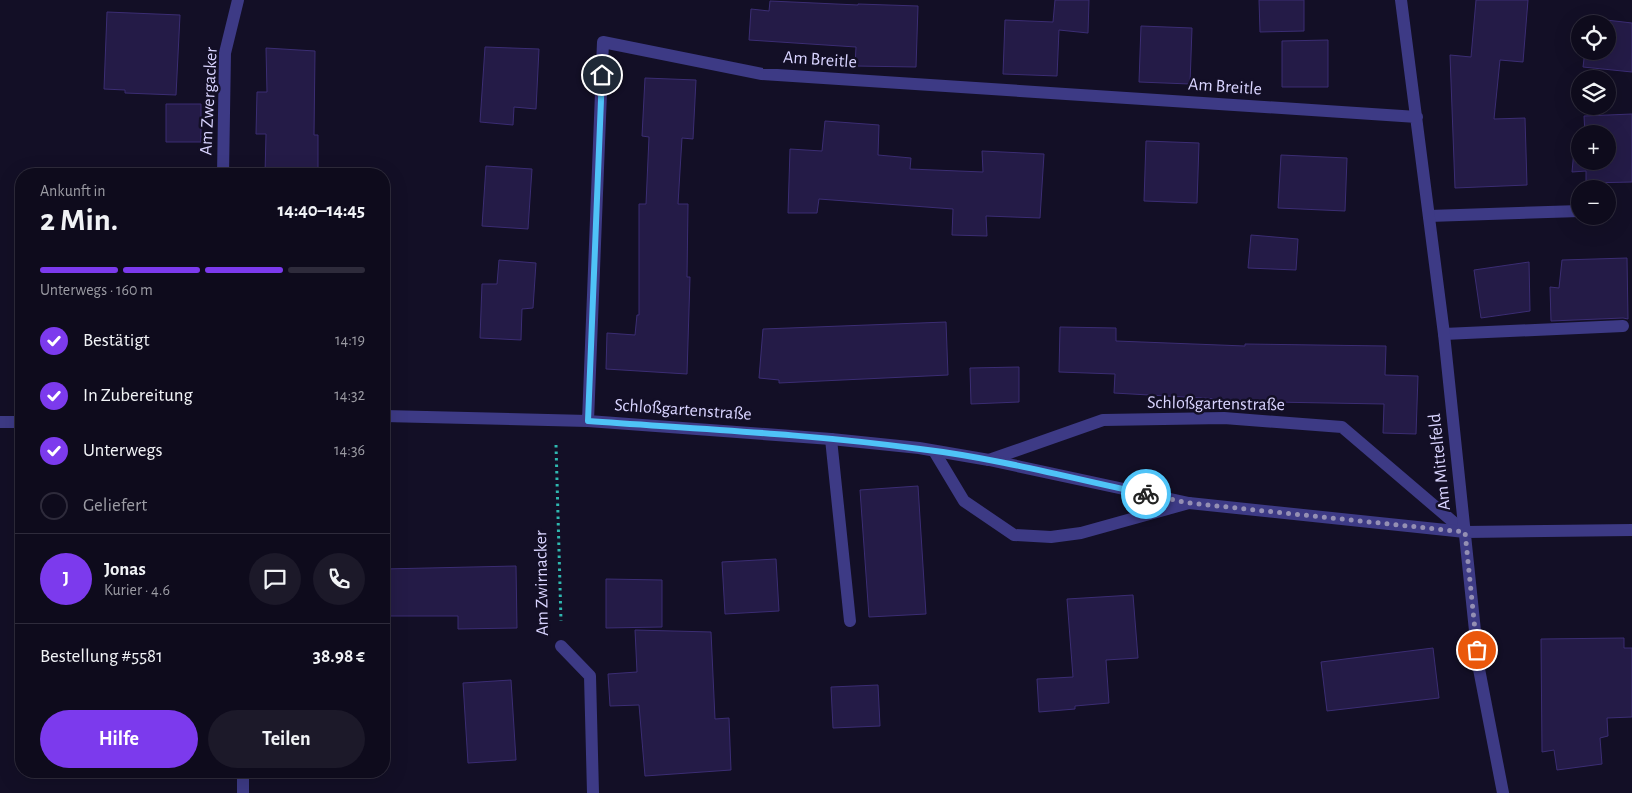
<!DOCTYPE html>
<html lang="de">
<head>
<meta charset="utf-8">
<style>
	body { margin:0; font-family:"Alegreya Sans",sans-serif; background:#1c1929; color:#f1f3f6; height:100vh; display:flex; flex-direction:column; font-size:19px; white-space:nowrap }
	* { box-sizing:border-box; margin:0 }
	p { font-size:16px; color:#9b9ba3 }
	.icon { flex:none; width:28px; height:28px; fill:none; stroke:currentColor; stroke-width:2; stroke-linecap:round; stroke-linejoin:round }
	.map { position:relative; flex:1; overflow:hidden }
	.panel { position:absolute; left:15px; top:168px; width:375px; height:610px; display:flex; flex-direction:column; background:#0e0b1c; border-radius:20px; box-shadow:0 5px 20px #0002,0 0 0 1px #2e2b3b }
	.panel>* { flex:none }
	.fabs { position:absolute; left:1571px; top:15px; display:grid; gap:10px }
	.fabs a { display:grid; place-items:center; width:45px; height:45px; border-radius:50%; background:#0e0b1c; box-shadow:0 5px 20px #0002,0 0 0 1px #2e2b3b; font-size:25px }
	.pin { position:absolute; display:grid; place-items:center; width:42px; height:42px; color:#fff; margin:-21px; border:2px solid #fff; border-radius:50%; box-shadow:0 1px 5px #0007 }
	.courier { position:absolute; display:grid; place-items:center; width:50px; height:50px; margin:-25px; border:4px solid #4fc3f7; border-radius:50%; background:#fff; color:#222; box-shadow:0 1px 6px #0007 }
	.headline em { font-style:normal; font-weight:700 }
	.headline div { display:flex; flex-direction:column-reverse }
	.headline { display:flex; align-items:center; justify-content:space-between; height:85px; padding:0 25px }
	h1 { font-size:32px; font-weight:700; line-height:38px }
	.bar { display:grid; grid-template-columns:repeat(4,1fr); gap:8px 5px; align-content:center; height:60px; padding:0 25px }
	.bar i { height:6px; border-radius:4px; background:#2e2b3b }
	.bar .current { background:#7c3aed }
	.bar p { grid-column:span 4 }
	.line { display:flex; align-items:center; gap:12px; padding:0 25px; border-top:1px solid #2e2b3b }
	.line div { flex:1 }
	.round { display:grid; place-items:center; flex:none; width:52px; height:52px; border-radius:26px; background:#1c1929 }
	ol { padding:0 25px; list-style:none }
	li { display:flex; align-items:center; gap:15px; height:55px }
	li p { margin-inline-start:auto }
	li .icon { padding:5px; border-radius:50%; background:#7c3aed; color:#fff; stroke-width:4 }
	li:last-child { color:#9b9ba3 }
	li i { width:28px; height:28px; border:2px solid #2e2b3b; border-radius:50% }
	.cta { display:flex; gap:10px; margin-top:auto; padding:10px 25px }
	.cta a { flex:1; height:58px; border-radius:30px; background:#7c3aed; color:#fff; font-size:20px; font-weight:700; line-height:58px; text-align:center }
	.cta a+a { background:#1c1929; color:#f1f3f6 }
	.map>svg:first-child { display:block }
</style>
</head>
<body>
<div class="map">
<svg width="1632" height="793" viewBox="0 0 1632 793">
	<rect width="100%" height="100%" fill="#130f26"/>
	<path fill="#241b47" stroke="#3b2d73" d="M 1055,0 L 1089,0 L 1088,33 L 1059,30 L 1057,76 L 1003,74 L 1005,20 L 1053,22 Z
		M 1259,0 L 1304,0 L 1304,31 L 1260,32 Z
		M 1476,0 L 1528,0 L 1523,62 L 1500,60 L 1494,119 L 1525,118 L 1527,185 L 1455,188 L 1450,55 L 1471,57 Z
		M 770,1 L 858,5 L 858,4 L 918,6 L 916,67 L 855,66 L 856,47 L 749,40 L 751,9 L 769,11 Z
		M 107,12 L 180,15 L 176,95 L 125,93 L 125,90 L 104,89 Z
		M 1589,18 L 1632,23 L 1632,72 L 1583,67 L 1585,51 L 1608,51 L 1608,24 L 1588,24 Z
		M 1141,26 L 1192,28 L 1190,84 L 1139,82 Z
		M 1328,40 L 1328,87 L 1282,87 L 1282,41 Z
		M 485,47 L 539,49 L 536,109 L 514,107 L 513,125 L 480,122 Z
		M 266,48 L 315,51 L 314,135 L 318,135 L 318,174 L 265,174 L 266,134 L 256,134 L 257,92 L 267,92 Z
		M 645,78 L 696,80 L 693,139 L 682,138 L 678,204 L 688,204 L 687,277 L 690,277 L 687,374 L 606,369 L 607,333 L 635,335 L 637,315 L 639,315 L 639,204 L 646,204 L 649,137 L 642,136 Z
		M 166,104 L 201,104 L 201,142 L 166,142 Z
		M 1632,114 L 1632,182 L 1586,183 L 1586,171 L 1572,172 L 1575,139 L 1580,139 L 1580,161 L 1608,161 L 1608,134 L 1585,134 L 1584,116 Z
		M 825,121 L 879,125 L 878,155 L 911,158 L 910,169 L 983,172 L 982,151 L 1044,154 L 1040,218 L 986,216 L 987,236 L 952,235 L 953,209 L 819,199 L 817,213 L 788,213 L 790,149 L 822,151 Z
		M 1146,141 L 1199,143 L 1197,203 L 1144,201 Z
		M 1281,155 L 1347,158 L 1345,211 L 1278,208 Z
		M 486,166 L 532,169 L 528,229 L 482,226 Z
		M 1251,235 L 1298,239 L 1296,270 L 1248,268 Z
		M 1627,258 L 1628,319 L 1623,318 L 1551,321 L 1550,287 L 1559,288 L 1562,260 Z
		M 499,260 L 536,263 L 533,308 L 522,309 L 521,340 L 480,338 L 482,284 L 497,284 Z
		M 1529,262 L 1530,311 L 1481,318 L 1474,270 Z
		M 946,322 L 948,375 L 779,383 L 779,380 L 759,378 L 763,329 Z
		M 1060,327 L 1116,328 L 1116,341 L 1245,346 L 1245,344 L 1386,346 L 1385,375 L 1418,376 L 1416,434 L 1383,433 L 1384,404 L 1272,402 L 1114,393 L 1115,374 L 1059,372 Z
		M 1019,367 L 1019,402 L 971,404 L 970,368 Z
		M 918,486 L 926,614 L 869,617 L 860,490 Z
		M 776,559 L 779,611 L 725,614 L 722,562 Z
		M 516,566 L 517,628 L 458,629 L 458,616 L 384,616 L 384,569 Z
		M 606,579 L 662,580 L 662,627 L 606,628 Z
		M 1133,595 L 1138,658 L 1106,660 L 1109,703 L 1075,706 L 1075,709 L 1039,712 L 1037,679 L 1073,677 L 1067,599 Z
		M 635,630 L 711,632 L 715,719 L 729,718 L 731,770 L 645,776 L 639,705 L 610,706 L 608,674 L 637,672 Z
		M 1624,638 L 1624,648 L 1632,648 L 1632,717 L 1607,718 L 1608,736 L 1600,738 L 1602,764 L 1557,770 L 1554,750 L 1542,752 L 1541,639 Z
		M 1433,648 L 1439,698 L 1327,711 L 1321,662 Z
		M 511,680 L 516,760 L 468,763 L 463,683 Z
		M 878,685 L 880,726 L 833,728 L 831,687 Z"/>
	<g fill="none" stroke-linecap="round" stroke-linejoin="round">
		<path stroke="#2fb8b0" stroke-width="3" stroke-dasharray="2.5 4" stroke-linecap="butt" d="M 556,445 L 561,621"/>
		<path stroke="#3d3a85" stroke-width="12" d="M 1429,216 L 1580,211
			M 1444,334 L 1623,326
			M 831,439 L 850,621
			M 934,451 L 964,501 L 1014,535 L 1051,537 L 1081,533 L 1189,503
			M 989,460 L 1103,420 L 1224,418 L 1342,427 L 1465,532"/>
		<path stroke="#3d3a85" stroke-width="12" d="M 1401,0 L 1444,334 L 1479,669 L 1503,793
			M 223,174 L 225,53 L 238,0
			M 384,416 L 588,421 L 831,439 L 919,448 L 989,460 L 1189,503 L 1465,532 L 1632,530
			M 588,421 L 603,42 L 762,74 L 1417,117
			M 0,422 L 21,422
			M 561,646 L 590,676 L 593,793
			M 243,771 L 243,793"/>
	</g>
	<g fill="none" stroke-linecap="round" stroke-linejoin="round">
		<path stroke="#948fb3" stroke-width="5" stroke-dasharray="0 9" d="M 1146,494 L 1189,503 L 1465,532 L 1477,650"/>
		<path stroke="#4fc3f7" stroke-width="6" d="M 602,75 L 588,421 C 699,429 810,434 920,449 C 996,458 1071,478 1146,494"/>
	</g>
	<g text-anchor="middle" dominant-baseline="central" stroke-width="5" stroke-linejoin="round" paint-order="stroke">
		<g font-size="18" fill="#d9d4ff" stroke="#130f26">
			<text transform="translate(820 60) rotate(4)">Am Breitle</text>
			<text transform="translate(1225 87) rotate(4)">Am Breitle</text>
			<text transform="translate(209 101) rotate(-87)">Am Zwergacker</text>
			<text transform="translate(1216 404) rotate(1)">Schloßgartenstraße</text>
			<text transform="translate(683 410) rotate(4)">Schloßgartenstraße</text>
			<text transform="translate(1440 462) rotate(-96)">Am Mittelfeld</text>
			<text transform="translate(542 583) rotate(-91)">Am Zwirnacker</text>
		</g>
	</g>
</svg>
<div class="fabs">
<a><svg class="icon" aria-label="locate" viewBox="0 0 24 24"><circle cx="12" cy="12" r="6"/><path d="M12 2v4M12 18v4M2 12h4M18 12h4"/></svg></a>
<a><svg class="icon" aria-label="layers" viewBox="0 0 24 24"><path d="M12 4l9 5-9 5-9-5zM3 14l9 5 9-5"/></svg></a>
<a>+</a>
<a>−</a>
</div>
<div class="pin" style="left:1477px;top:650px;background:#ea580c"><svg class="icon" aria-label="bag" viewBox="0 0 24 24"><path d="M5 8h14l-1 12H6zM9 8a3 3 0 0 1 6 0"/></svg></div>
<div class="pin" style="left:602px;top:75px;background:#1f2937"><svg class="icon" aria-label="home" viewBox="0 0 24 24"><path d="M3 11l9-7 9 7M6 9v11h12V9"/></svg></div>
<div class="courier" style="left:1146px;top:494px"><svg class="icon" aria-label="bike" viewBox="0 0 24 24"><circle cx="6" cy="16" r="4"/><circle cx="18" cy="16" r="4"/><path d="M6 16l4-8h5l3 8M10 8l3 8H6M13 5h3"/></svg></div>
<section class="panel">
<div class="headline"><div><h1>2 Min.</h1><p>Ankunft in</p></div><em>14:40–14:45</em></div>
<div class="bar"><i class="current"></i><i class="current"></i><i class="current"></i><i></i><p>Unterwegs · 160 m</p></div>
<ol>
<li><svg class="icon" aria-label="check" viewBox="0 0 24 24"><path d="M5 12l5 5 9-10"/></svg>Bestätigt<p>14:19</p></li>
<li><svg class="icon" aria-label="check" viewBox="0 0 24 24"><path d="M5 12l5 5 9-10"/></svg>In Zubereitung<p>14:32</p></li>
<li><svg class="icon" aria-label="check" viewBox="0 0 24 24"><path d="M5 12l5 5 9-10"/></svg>Unterwegs<p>14:36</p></li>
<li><i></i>Geliefert</li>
</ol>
<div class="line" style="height:90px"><b class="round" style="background:#7c3aed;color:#fff">J</b><div><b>Jonas</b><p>Kurier · 4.6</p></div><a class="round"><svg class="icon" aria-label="chat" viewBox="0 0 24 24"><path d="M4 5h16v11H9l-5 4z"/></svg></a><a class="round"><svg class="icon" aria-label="phone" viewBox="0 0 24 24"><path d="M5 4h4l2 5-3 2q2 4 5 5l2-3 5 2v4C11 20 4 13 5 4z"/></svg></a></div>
<div class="line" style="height:65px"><div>Bestellung #5581</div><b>38.98 €</b></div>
<div class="cta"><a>Hilfe</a><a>Teilen</a></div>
</section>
</div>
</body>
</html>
